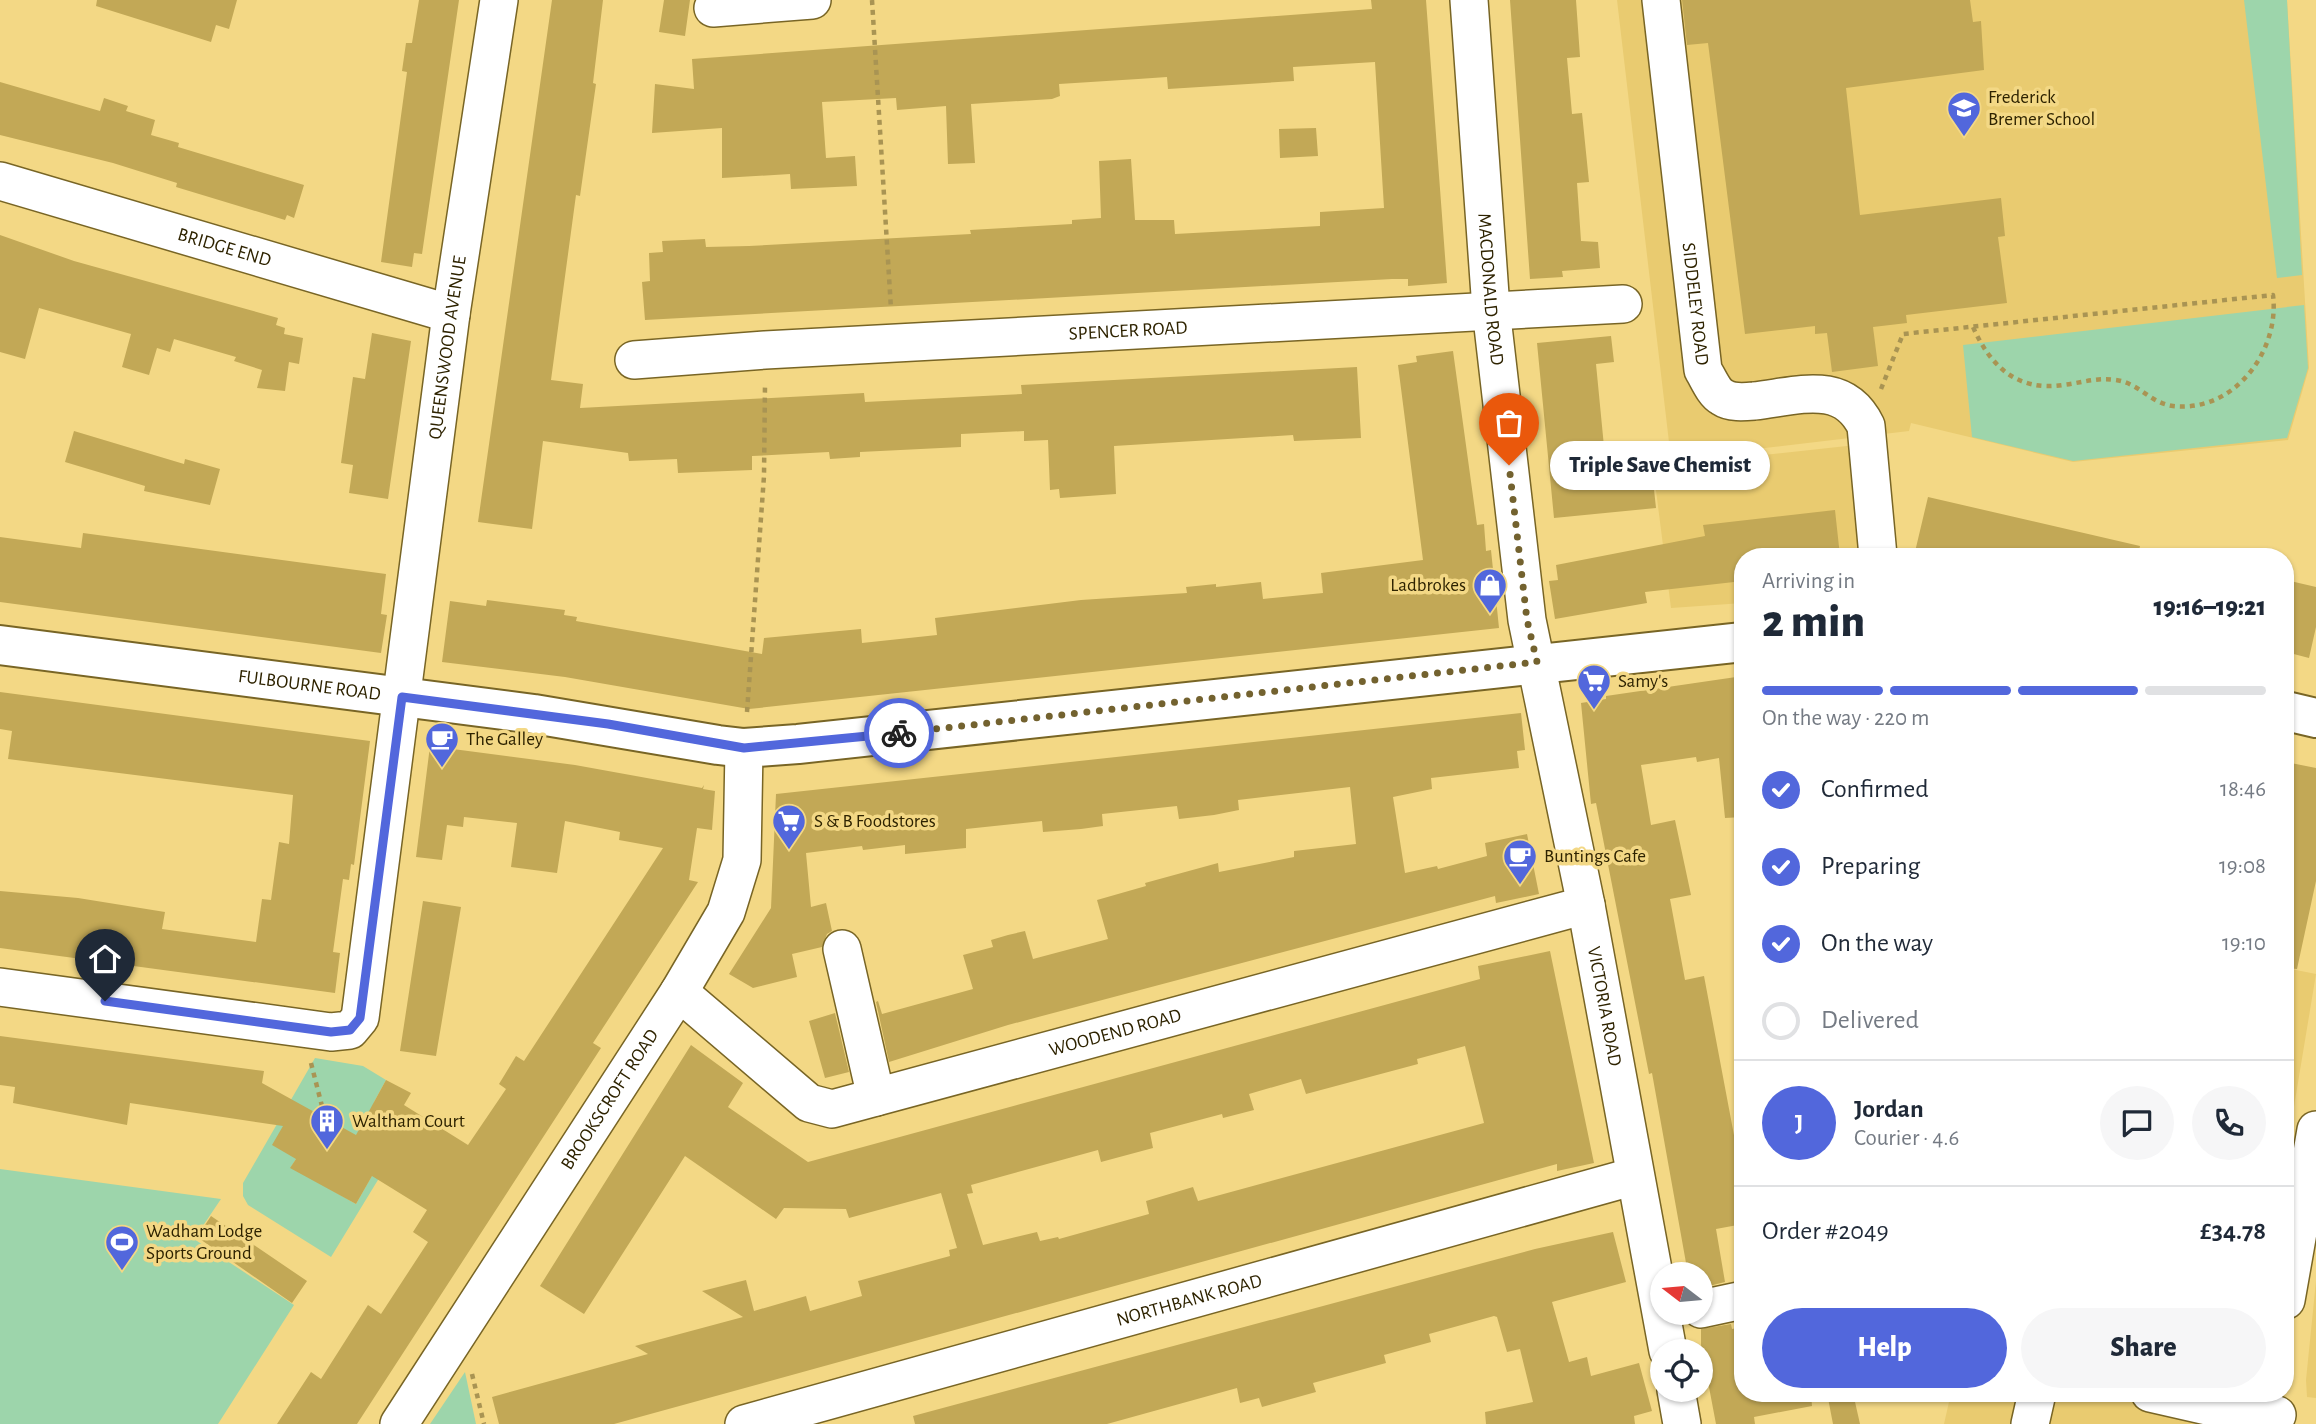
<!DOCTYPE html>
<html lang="en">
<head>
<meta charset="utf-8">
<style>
	body { margin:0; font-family:"Alegreya Sans",sans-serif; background:#f6f6f7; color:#1f2937; height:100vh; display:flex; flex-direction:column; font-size:26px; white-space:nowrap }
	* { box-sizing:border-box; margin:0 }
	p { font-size:23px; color:#747a83 }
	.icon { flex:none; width:38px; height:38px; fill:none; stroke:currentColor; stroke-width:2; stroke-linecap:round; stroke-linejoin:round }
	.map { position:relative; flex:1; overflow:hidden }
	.panel { position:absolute; left:1734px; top:548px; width:560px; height:854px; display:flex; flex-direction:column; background:#fff; border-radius:28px; box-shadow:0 2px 5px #0004 }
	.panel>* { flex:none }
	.needle { width:46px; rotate:286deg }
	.controls { position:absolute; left:1650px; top:1262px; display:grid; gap:14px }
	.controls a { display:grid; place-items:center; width:63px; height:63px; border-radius:50%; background:#fff; box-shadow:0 2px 5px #0004; font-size:35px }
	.pin { position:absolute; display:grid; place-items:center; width:60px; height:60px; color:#fff; margin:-72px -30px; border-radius:50% 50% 50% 0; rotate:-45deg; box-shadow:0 0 7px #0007 }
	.pin .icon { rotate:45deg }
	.courier { position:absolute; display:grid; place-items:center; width:70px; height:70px; margin:-35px; border:5px solid #5267dc; border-radius:50%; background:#fff; color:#222; box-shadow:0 2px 9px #0007 }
	.bubble { position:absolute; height:49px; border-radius:24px; background:#fff; box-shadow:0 2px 5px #0004; font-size:23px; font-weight:800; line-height:49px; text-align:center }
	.overview em { font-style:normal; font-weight:800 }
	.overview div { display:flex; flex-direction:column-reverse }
	.overview { display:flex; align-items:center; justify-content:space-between; height:119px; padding:0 28px }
	h1 { font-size:46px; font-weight:800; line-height:52px }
	.bar { display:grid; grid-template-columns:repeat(4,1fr); gap:10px 7px; align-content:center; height:84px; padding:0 28px }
	.bar i { height:9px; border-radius:5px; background:#e0e1e3 }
	.bar .active { background:#5267dc }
	.bar p { grid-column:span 4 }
	.line { display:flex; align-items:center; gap:18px; padding:0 28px; border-top:2px solid #e0e1e3 }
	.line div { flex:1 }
	.round { display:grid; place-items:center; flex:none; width:74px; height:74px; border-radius:37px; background:#f6f6f7 }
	ol { padding:0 28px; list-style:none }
	li { display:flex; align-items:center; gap:21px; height:77px }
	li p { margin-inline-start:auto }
	li .icon { padding:7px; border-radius:50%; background:#5267dc; color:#fff; stroke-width:4 }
	li:last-child { color:#747a83 }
	li i { width:38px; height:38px; border:4px solid #e0e1e3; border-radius:50% }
	.primary-button { display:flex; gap:14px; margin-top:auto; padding:14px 28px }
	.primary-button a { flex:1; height:80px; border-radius:42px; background:#5267dc; color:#fff; font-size:28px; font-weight:800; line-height:80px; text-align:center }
	.primary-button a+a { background:#f6f6f7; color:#1f2937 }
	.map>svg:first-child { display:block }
</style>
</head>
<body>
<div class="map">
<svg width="2316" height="1424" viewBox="0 0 2316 1424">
	<rect width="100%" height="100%" fill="#f3d885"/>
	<path fill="#e9cb70" d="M 1617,0 L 2287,0 L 2309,368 L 2288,440 L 2073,462 L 1911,423 L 1909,431 L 1671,459 Z
		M 1856,445 L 1863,556 L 1743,556 L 1743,603 L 1671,608 L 1653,467 Z
		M 2286,968 L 2316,974 L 2286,1155 Z
		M 2316,1281 L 2316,1398 L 2307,1397 L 2306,1380 Z
		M 1951,1393 L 2246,1393 L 2244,1424 L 1944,1424 Z"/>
	<path fill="#9dd5ab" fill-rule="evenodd" d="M 2244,0 L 2287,0 L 2302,275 L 2277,278 Z
		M 2304,305 L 2308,368 L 2287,438 L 2073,461 L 1972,437 L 1963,345 Z
		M 315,1058 L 363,1066 L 386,1080 L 374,1102 L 412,1124 L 331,1257 L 248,1205 L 243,1196 L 243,1183 ZM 382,1158 L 356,1204 L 291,1167 L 296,1159 Z
		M 0,1169 L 221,1199 L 194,1239 L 294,1305 L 218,1424 L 0,1424 Z
		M 465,1372 L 476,1424 L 430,1424 Z"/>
	<path fill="#c2a856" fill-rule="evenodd" d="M 97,0 L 237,0 L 229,29 L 216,25 L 211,42 L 96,6 Z
		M 419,0 L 459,0 L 422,254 L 414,253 L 412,267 L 381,262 L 407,72 L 402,71 L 406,43 L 412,43 Z
		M 552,0 L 603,0 L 593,83 L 596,84 L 580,196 L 576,195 L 551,380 L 583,384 L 580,408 L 864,393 L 865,402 L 1022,394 L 1021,385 L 1357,367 L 1361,438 L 1294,441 L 1293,435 L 1114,446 L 1116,494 L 1060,498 L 1059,489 L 1050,490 L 1048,440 L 1024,441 L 1024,431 L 961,434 L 961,447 L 860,452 L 860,457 L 830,459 L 829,452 L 752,456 L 752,470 L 678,473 L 677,459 L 629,461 L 628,453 L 543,441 L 532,529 L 478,522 Z
		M 664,0 L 690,0 L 685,36 L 659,32 Z
		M 1371,0 L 1426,0 L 1447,283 L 1408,286 L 1408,279 L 1392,279 L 645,320 L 642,282 L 650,281 L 649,253 L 663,252 L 662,241 L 705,239 L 706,247 L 749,246 L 971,234 L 970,230 L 1072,224 L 1072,220 L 1101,218 L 1099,161 L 1131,159 L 1135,220 L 1174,220 L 1175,234 L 1320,226 L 1320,212 L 1384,208 L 1375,62 L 1293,67 L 1294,81 L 1168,89 L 1167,77 L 1138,79 L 1059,84 L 1060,96 L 1052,99 L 971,104 L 975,163 L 948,164 L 946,106 L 897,110 L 896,98 L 822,102 L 826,158 L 855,156 L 857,186 L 791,189 L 790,174 L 722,178 L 722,128 L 652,133 L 655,84 L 694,89 L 692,59 L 1372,9 Z
		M 1510,0 L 1576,0 L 1580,57 L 1567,58 L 1572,114 L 1582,113 L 1589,182 L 1577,183 L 1581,241 L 1598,242 L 1600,268 L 1562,271 L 1563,277 L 1530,279 Z
		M 1682,0 L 1970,0 L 1973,22 L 1981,21 L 1984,70 L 1846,88 L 1860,215 L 2001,198 L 2005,236 L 1998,237 L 2007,303 L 1906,315 L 1907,323 L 1873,327 L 1878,366 L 1832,372 L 1827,333 L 1815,334 L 1815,326 L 1745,334 L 1708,43 L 1687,45 Z
		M 0,82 L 100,111 L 104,98 L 128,106 L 126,111 L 155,120 L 151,135 L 179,143 L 178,147 L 304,185 L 294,218 L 287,215 L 285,220 L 176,187 L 177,183 L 113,163 L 0,135 Z
		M 1316,128 L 1318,156 L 1280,158 L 1279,129 Z
		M 0,235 L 74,261 L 278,318 L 276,325 L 285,328 L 284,334 L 303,338 L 299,364 L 289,362 L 285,391 L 257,388 L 262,370 L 234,361 L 236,357 L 174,339 L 170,352 L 157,348 L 149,375 L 122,367 L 131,334 L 39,308 L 25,359 L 0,352 Z
		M 372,333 L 411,341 L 388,499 L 349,493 L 353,465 L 341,463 L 353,377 L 365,379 Z
		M 1611,336 L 1614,362 L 1596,364 L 1605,457 L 1650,453 L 1656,508 L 1554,518 L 1537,343 Z
		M 1453,351 L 1477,525 L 1484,524 L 1486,551 L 1491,550 L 1499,628 L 749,709 L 565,677 L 442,662 L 450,601 L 486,606 L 487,600 L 565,610 L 564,615 L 577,617 L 576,621 L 762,654 L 764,638 L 861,629 L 862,643 L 937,635 L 935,618 L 1081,600 L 1187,593 L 1186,587 L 1216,584 L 1216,587 L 1261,582 L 1263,599 L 1323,593 L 1321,573 L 1423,560 L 1398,365 L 1417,362 L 1416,356 Z
		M 74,431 L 184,464 L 185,459 L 220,469 L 210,505 L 144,491 L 145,486 L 65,462 Z
		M 1928,497 L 2140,546 L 2138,556 L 1914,556 Z
		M 1835,510 L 1840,556 L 1743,556 L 1743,581 L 1645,592 L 1647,603 L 1555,619 L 1549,581 L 1558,580 L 1556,565 L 1705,536 L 1703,525 Z
		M 83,533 L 386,574 L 381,614 L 387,615 L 381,653 L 0,602 L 0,537 L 81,548 Z
		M 2286,580 L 2316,587 L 2316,627 L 2309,658 L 2286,652 Z
		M 1743,676 L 1743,817 L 1725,818 L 1719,758 L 1697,762 L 1696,757 L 1641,765 L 1651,825 L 1675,820 L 1691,895 L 1670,899 L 1685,980 L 1704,976 L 1743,1183 L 1743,1224 L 1716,1229 L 1725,1282 L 1701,1288 L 1701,1274 L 1688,1274 L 1652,1073 L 1649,1074 L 1596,803 L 1591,804 L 1581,703 L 1606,699 L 1606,696 Z
		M 0,692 L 370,741 L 354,865 L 351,864 L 349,880 L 343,879 L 333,952 L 340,953 L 335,993 L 0,948 L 0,891 L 78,898 L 165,912 L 162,929 L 256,942 L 262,899 L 271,900 L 279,842 L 289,844 L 293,795 L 8,759 L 12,731 L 0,729 Z
		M 1521,713 L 1525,750 L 1517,751 L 1519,768 L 1431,778 L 1432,789 L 1393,797 L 1405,873 L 1437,866 L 1438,869 L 1487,856 L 1485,843 L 1527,834 L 1539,894 L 1496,903 L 1495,896 L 1008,1025 L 889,1062 L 876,1002 L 878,1001 L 882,1014 L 973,989 L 963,955 L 993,947 L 991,940 L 1008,935 L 1025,931 L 1033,959 L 1108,939 L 1097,900 L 1146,886 L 1145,883 L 1218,863 L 1219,872 L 1294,857 L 1294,851 L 1356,844 L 1350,787 L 1238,800 L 1239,810 L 1214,815 L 1179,819 L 1177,806 L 1102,814 L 1103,826 L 1081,829 L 1043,832 L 1042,821 L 966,829 L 966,848 L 905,854 L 905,845 L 863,850 L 862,846 L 806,853 L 811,907 L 826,903 L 832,931 L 827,934 L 822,947 L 792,954 L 797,977 L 753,988 L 729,974 L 771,908 L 776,794 Z
		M 430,746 L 575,765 L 702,788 L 704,785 L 703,789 L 715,791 L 712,830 L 697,828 L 689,880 L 698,882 L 593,1043 L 601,1048 L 357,1424 L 277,1424 L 311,1372 L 321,1379 L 368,1305 L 381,1314 L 428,1242 L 413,1232 L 427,1210 L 372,1176 L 356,1204 L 290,1168 L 296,1159 L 272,1145 L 283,1126 L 130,1103 L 127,1125 L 13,1103 L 15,1087 L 0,1085 L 0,1036 L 264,1071 L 262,1083 L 356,1135 L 386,1080 L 411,1093 L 404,1105 L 468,1145 L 506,1089 L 499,1084 L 516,1056 L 524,1061 L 663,848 L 619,840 L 620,832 L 565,821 L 557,873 L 511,867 L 517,823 L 464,817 L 463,827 L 447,825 L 442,860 L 416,857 Z
		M 2286,762 L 2316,768 L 2316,881 L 2297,969 L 2286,968 Z
		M 423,901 L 461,907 L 436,1056 L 400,1051 Z
		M 1550,951 L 1594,1163 L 1557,1171 L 1557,1164 L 614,1424 L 499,1424 L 492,1397 L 648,1354 L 635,1346 L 743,1317 L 702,1291 L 746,1280 L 754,1311 L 806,1296 L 810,1311 L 862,1296 L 858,1281 L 950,1256 L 949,1250 L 957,1248 L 941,1193 L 849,1218 L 846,1209 L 784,1208 L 776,1219 L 685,1156 L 584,1314 L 540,1286 L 691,1045 L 743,1083 L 728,1107 L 808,1162 L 1480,979 L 1478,966 ZM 1465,1046 L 1484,1123 L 1198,1201 L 1193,1187 L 1146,1201 L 1149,1214 L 1059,1239 L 1058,1237 L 1040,1241 L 1037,1232 L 983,1245 L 967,1194 L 973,1193 L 971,1185 L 1098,1150 L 1101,1162 L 1153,1148 L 1150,1133 L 1222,1114 L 1223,1118 L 1254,1110 L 1249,1094 L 1301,1079 L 1306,1094 L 1418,1064 L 1417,1059 Z
		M 835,1013 L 849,1072 L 825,1078 L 809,1021 Z
		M 211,1216 L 307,1281 L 292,1303 L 197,1237 Z
		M 1613,1232 L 1626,1282 L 1552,1302 L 1569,1362 L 1587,1357 L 1591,1376 L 1639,1363 L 1652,1411 L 1634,1416 L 1635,1424 L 1486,1424 L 1485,1412 L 1533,1402 L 1520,1349 L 1507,1352 L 1497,1317 L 1494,1316 L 1429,1334 L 1431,1342 L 1384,1355 L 1386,1363 L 1313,1383 L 1316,1392 L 1262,1407 L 1259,1398 L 1240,1403 L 1237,1388 L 1107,1424 L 915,1424 L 913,1416 L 1535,1249 Z
		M 1731,1324 L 1732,1329 L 1737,1328 L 1738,1337 L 1743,1336 L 1743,1393 L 1811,1393 L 1812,1406 L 1754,1417 L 1755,1424 L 1716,1424 L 1701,1345 L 1701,1329 Z
		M 1827,1393 L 1853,1393 L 1860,1424 L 1833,1424 Z"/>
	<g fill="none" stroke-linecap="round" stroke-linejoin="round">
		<g stroke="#786525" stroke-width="40">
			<g id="minor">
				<path id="s1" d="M 1469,0 L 1491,309 L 1527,620 L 1586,905 L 1668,1351"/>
				<path id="s2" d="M 1661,0 L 1703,370 C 1708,378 1714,393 1722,397 C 1731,403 1743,402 1754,401 C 1798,396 1843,379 1866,426 L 1878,556"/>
				<path d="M 713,8 L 812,0"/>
				<path id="s3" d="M 0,181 L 451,314"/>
				<path id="s4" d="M 634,360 L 765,350 L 1623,304"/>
				<path d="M 842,949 L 876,1097"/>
				<path id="s5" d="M 0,987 L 331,1032 L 350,1030 L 360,1018 L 451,314 L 499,0"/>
				<path id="s6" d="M 679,992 L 809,1103 L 832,1109 L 1586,905"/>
				<path d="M 2286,1300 L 2316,1130"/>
				<path d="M 1701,1309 L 1743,1300"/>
				<path d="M 1676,1390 L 1682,1424"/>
				<path d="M 2150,1393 L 2238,1413 L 2277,1415"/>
				<path id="s7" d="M 399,1424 L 679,992 L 726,912 L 742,860 L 744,748"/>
				<path id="s8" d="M 744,1424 L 1635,1176"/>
				<path d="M 2030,1424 L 2037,1393"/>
			</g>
		</g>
		<g stroke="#786525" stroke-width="42">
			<g id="major">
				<path id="s9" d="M 0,645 L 534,714 L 718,745 L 744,748 L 798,744 L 1743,642"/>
				<path d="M 2286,711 L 2316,718"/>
			</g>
		</g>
		<path stroke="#a99453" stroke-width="4.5" stroke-dasharray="5 5" stroke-linecap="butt" d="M 872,0 L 891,309
			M 1881,389 L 1903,334 L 2273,295 C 2280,351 2234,413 2173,406 C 2150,403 2139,383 2116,380 C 2097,377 2081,383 2063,385 C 2016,392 1990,365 1973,327
			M 747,712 L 764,476 L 765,385
			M 311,1063 L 324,1114 L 320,1122
			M 472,1374 L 484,1424"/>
		<use href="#minor" stroke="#fff" stroke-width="37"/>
		<use href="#major" stroke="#fff" stroke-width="38"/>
	</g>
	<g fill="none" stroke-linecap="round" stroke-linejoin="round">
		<path stroke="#73622f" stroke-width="7" stroke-dasharray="0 12.6" d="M 899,733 L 1537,662 L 1527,620 L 1509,465"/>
		<path stroke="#5267dc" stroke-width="9" d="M 105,1001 L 331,1032 L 350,1030 L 360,1018 L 402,697 L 608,724 L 744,748 L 899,733"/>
	</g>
	<defs>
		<g id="school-pin" transform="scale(1.75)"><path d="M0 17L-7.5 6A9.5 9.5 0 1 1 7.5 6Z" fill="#5267dc" stroke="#f3d885"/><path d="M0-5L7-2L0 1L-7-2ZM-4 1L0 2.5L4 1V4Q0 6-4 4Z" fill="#fff"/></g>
		<g id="shop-pin" transform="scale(1.75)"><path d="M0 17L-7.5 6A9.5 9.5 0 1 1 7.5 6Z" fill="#5267dc" stroke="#f3d885"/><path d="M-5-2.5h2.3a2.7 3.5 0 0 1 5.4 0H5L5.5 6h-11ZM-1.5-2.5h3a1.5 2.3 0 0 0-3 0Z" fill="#fff"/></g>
		<g id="supermarket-pin" transform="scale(1.75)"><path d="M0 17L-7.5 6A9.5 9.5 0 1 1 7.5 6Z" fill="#5267dc" stroke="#f3d885"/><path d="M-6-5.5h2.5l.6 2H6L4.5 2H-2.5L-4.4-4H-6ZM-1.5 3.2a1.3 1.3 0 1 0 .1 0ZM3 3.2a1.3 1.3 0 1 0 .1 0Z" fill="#fff"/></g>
		<g id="cafe-pin" transform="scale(1.75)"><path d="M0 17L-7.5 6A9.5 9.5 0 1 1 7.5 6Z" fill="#5267dc" stroke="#f3d885"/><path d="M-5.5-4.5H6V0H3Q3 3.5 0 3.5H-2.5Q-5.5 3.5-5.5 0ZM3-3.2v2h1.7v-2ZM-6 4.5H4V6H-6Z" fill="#fff"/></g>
		<g id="building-pin" transform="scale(1.75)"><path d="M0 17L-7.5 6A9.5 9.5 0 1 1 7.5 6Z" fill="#5267dc" stroke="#f3d885"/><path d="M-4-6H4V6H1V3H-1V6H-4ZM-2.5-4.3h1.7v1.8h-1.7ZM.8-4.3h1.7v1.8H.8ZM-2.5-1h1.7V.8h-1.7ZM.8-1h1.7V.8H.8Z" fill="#fff"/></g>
		<g id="stadium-pin" transform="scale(1.75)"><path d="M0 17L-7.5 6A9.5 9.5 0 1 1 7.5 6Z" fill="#5267dc" stroke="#f3d885"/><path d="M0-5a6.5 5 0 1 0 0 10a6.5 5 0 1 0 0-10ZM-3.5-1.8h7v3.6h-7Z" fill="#fff"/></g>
	</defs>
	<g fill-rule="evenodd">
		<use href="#school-pin" x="1964" y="108"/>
		<use href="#shop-pin" x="1490" y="585"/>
		<use href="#supermarket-pin" x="1594" y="681"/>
		<use href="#cafe-pin" x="442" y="739"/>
		<use href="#supermarket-pin" x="789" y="821"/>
		<use href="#cafe-pin" x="1520" y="856"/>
		<use href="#building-pin" x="327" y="1121"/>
		<use href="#stadium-pin" x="122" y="1242"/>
	</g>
	<g text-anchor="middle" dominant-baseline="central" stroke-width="7" stroke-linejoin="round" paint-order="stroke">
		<g font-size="19" fill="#2e2300" stroke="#f3d885" text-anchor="start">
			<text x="1988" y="97">Frederick<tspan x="1988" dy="22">Bremer School</tspan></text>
			<text x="1466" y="585" text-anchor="end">Ladbrokes</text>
			<text x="1618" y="681">Samy's</text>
			<text x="466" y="739">The Galley</text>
			<text x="814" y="821">S &amp; B Foodstores</text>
			<text x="1544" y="856">Buntings Cafe</text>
			<text x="352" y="1121">Waltham Court</text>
			<text x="146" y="1231">Wadham Lodge<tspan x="146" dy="22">Sports Ground</tspan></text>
		</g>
		<g font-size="19" fill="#2e2300" stroke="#f3d885">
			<text stroke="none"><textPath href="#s3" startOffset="234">BRIDGE END</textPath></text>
			<text stroke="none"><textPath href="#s1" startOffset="290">MACDONALD ROAD</textPath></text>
			<text stroke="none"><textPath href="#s2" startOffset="306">SIDDELEY ROAD</textPath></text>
			<text stroke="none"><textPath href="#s4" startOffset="495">SPENCER ROAD</textPath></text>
			<text stroke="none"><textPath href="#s5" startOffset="1045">QUEENSWOOD AVENUE</textPath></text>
			<text stroke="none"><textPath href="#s9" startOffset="312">FULBOURNE ROAD</textPath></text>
			<text stroke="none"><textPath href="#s1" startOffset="1017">VICTORIA ROAD</textPath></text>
			<text stroke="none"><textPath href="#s6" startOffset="488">WOODEND ROAD</textPath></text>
			<text stroke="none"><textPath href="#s7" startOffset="387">BROOKSCROFT ROAD</textPath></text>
			<text stroke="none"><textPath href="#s8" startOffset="462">NORTHBANK ROAD</textPath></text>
		</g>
	</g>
</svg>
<div class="controls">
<a><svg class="needle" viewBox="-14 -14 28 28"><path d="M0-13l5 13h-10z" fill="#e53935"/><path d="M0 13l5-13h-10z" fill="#747a83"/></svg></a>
<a><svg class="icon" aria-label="locate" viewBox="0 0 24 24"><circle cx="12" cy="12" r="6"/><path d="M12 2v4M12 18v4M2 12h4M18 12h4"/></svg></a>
</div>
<div class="pin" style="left:1509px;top:465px;background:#ea580c"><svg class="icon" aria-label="bag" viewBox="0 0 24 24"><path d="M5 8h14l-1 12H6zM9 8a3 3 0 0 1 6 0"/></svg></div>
<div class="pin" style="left:105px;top:1001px;background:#1f2937"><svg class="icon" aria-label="home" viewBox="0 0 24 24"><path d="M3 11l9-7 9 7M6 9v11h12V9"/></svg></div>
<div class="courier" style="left:899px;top:733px"><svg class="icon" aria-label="bike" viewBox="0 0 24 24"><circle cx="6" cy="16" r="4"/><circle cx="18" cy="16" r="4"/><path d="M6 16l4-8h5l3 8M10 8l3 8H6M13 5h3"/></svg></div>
<div class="bubble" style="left:1550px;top:441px;width:220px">Triple Save Chemist</div>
<section class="panel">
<div class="overview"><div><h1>2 min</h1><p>Arriving in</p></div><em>19:16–19:21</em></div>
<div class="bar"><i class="active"></i><i class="active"></i><i class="active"></i><i></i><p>On the way · 220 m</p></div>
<ol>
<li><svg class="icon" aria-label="check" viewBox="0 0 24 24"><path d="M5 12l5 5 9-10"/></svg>Confirmed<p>18:46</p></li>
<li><svg class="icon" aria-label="check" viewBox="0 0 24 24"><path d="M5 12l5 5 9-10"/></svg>Preparing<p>19:08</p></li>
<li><svg class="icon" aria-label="check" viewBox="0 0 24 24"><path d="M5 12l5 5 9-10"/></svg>On the way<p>19:10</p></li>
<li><i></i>Delivered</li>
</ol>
<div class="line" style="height:126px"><b class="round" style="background:#5267dc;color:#fff">J</b><div><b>Jordan</b><p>Courier · 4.6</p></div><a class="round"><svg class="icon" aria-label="chat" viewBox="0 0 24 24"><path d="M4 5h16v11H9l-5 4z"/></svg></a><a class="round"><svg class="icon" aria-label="phone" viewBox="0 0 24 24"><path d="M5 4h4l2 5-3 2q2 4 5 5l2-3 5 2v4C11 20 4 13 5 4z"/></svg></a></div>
<div class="line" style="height:91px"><div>Order #2049</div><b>£34.78</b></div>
<div class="primary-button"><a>Help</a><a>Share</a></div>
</section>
</div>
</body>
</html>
